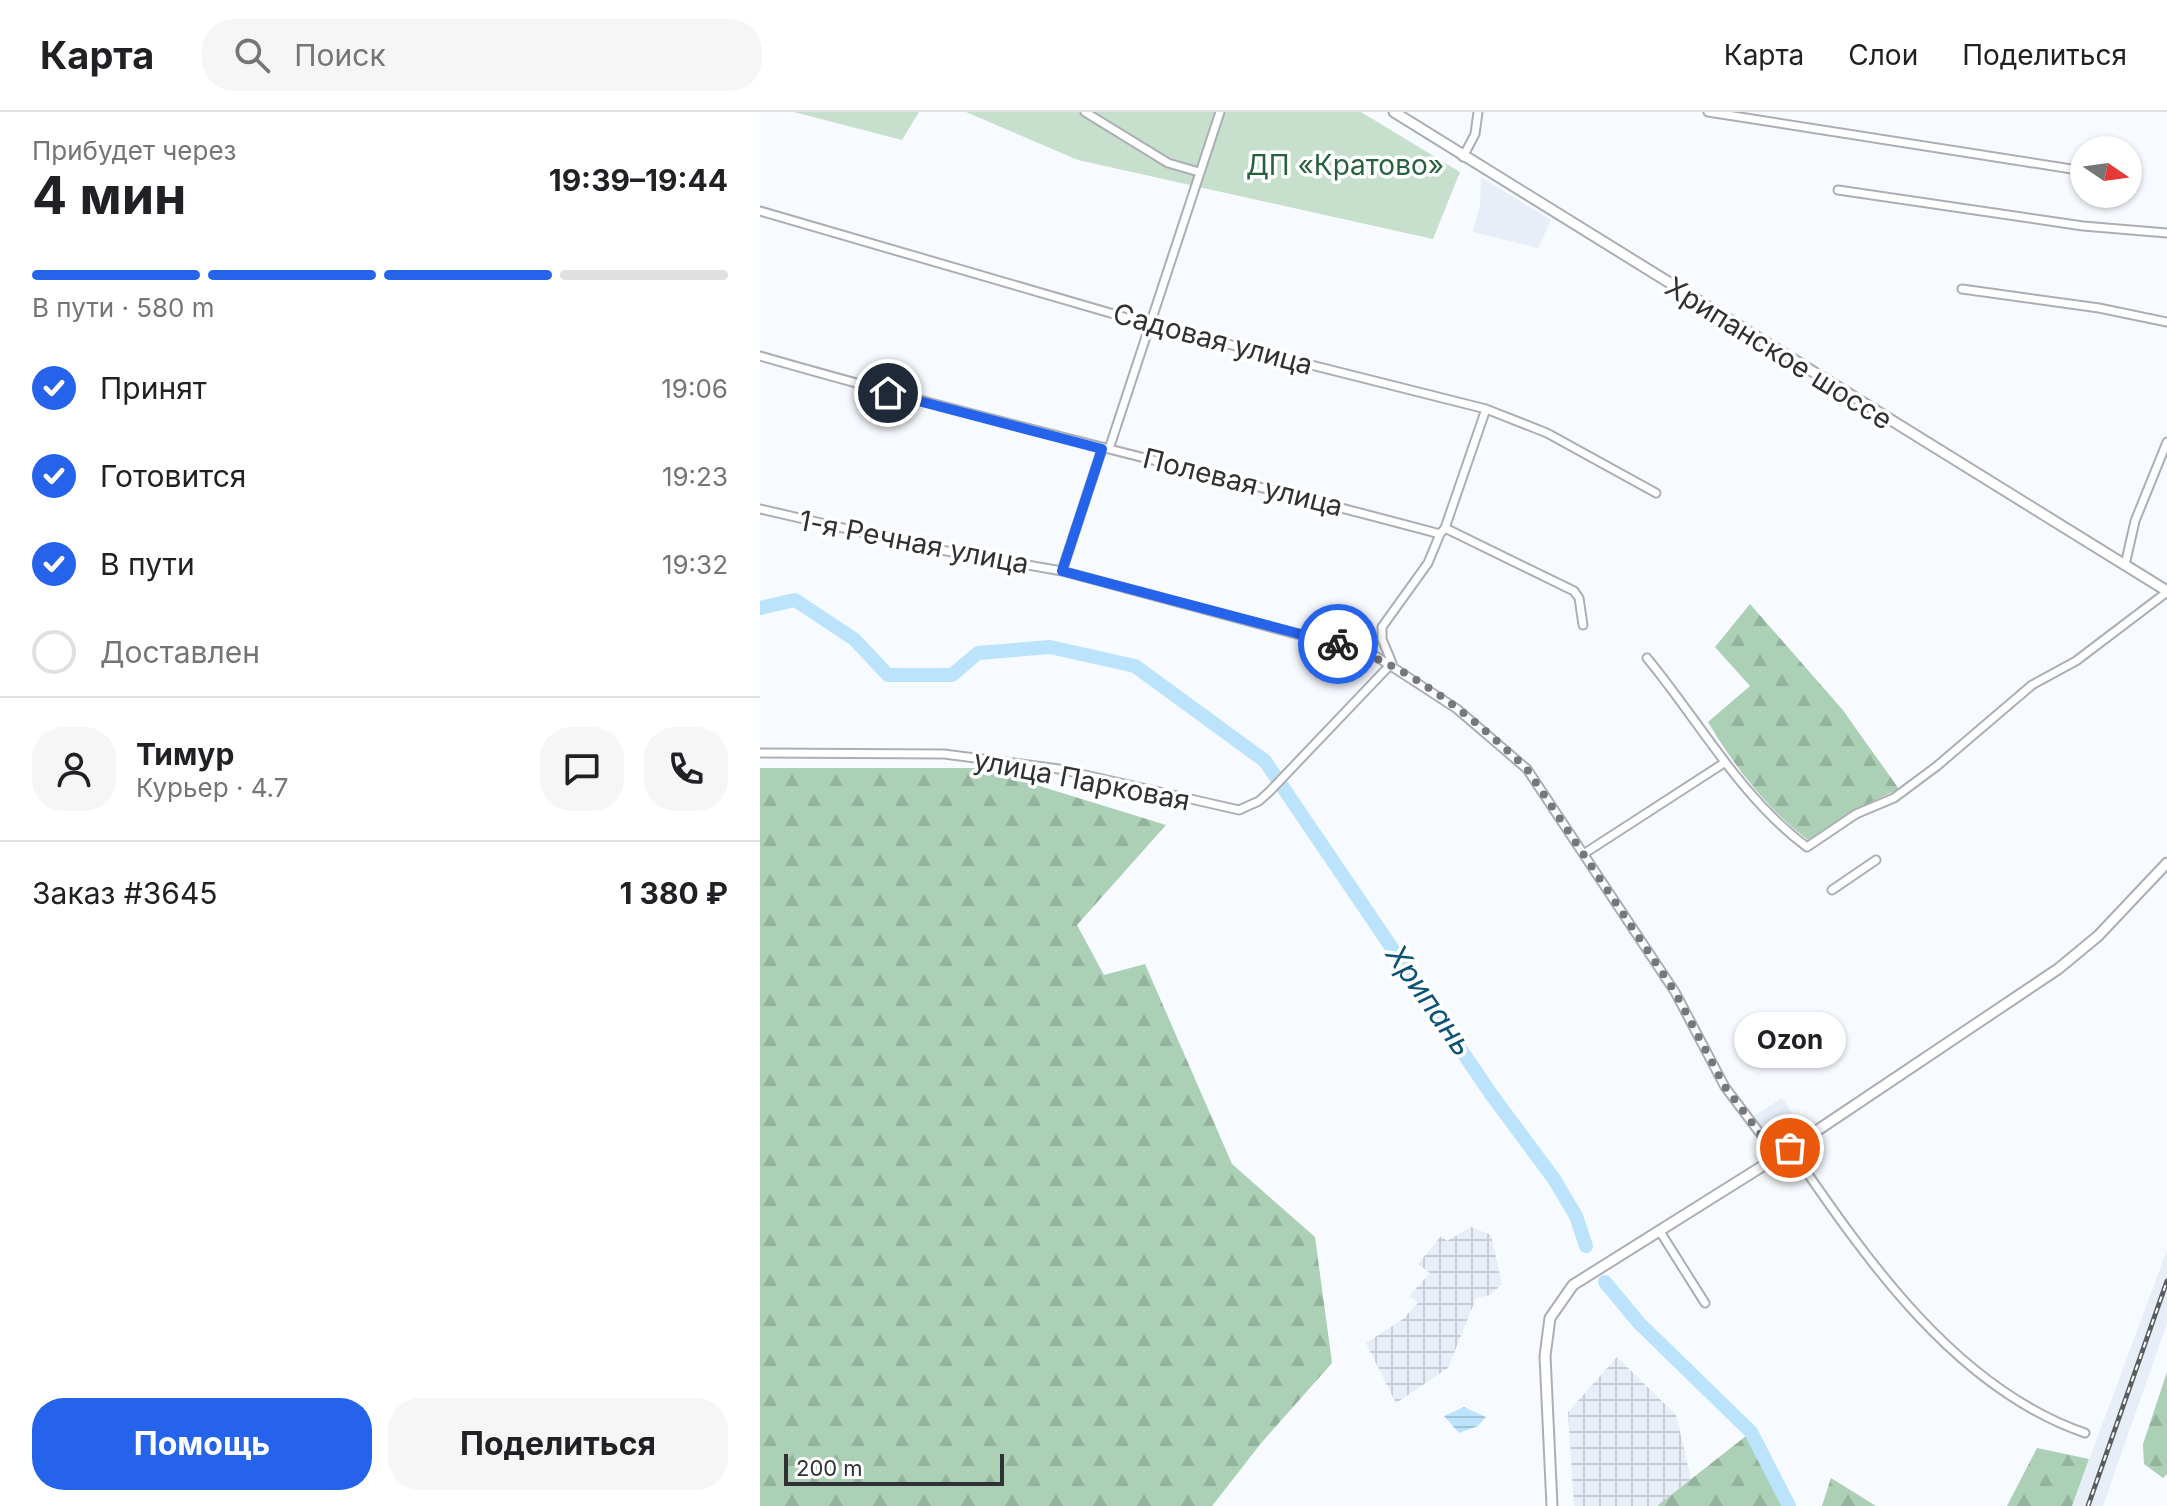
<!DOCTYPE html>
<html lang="ru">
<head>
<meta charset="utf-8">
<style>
	body { margin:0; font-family:Inter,sans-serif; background:#f6f6f6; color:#202124; height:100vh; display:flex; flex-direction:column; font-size:30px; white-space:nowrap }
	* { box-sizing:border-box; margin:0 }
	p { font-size:26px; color:#757577 }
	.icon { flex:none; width:44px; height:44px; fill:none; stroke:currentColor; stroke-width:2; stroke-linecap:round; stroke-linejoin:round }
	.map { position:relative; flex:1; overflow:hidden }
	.drawer { display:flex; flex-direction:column; background:#fff; width:760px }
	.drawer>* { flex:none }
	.needle { width:52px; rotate:103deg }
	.fabs { position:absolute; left:1310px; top:24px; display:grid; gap:16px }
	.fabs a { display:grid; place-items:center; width:72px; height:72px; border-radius:50%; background:#fff; box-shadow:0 2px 6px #0004; font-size:40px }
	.scale { position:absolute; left:24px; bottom:20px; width:220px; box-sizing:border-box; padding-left:8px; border:4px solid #303134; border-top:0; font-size:22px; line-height:28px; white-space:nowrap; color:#303134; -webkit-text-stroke:6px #fff; paint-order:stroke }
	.pin { position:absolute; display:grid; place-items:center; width:68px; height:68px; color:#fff; margin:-34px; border:4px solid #fff; border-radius:50%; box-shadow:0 2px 8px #0007 }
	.courier { position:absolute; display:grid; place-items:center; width:80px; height:80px; margin:-40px; border:6px solid #2563eb; border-radius:50%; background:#fff; color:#222; box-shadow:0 2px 10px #0007 }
	.bubble { position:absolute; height:56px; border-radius:28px; background:#fff; box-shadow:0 2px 6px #0004; font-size:26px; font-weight:700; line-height:56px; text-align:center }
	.summary em { font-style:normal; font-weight:700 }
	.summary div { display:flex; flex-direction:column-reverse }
	.summary { display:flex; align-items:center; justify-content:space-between; height:136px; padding:0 32px }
	h1 { font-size:52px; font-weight:700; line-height:60px }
	.bar { display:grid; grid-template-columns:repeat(4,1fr); gap:12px 8px; align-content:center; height:96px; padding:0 32px }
	.bar i { height:10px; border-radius:6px; background:#e0e0e0 }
	.bar .on { background:#2563eb }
	.bar p { grid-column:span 4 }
	.line { display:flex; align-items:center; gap:20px; padding:0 32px; border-top:2px solid #e0e0e0 }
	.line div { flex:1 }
	.round { display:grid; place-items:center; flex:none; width:84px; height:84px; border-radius:32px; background:#f6f6f6 }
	ol { padding:0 32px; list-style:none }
	li { display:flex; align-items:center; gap:24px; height:88px }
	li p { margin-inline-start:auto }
	li .icon { padding:8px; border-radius:50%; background:#2563eb; color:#fff; stroke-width:4 }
	li:last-child { color:#757577 }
	li i { width:44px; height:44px; border:4px solid #e0e0e0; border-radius:50% }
	.cta { display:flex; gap:16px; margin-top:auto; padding:16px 32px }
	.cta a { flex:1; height:92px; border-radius:32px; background:#2563eb; color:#fff; font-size:32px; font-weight:700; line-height:92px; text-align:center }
	.cta a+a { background:#f6f6f6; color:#202124 }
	header { display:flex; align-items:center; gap:48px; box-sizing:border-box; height:112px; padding:0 40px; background:#fff; border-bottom:2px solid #e0e0e0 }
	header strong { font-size:38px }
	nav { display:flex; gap:44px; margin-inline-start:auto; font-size:28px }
	.search { width:560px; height:72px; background:#f6f6f6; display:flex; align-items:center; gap:20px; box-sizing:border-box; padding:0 28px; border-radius:32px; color:#757577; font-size:30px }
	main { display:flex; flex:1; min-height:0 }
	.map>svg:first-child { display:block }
</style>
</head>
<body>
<header>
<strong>Карта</strong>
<div class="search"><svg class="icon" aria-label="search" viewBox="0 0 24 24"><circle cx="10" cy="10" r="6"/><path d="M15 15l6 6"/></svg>Поиск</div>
<nav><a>Карта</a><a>Слои</a><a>Поделиться</a></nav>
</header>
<main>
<section class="drawer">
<div class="summary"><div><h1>4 мин</h1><p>Прибудет через</p></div><em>19:39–19:44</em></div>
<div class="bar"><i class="on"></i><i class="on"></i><i class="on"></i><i></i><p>В пути · 580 m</p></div>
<ol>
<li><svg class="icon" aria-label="check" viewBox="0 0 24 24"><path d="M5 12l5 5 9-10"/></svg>Принят<p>19:06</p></li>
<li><svg class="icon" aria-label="check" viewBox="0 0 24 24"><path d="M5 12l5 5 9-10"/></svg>Готовится<p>19:23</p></li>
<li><svg class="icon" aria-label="check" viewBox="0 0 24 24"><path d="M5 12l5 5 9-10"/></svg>В пути<p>19:32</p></li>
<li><i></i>Доставлен</li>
</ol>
<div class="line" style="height:144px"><a class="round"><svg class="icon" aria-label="person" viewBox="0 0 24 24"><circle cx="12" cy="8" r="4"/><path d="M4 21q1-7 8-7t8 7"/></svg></a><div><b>Тимур</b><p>Курьер · 4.7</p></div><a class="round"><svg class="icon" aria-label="chat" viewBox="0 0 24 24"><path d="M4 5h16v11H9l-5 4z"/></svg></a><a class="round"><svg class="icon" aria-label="phone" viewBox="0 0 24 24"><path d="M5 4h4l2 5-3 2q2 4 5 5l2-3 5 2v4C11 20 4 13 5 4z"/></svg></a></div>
<div class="line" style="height:104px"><div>Заказ #3645</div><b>1 380 ₽</b></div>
<div class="cta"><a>Помощь</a><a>Поделиться</a></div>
</section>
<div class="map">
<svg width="1407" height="1394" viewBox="0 0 1407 1394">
	<defs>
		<pattern id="industrial-grid" width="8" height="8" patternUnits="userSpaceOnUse" patternTransform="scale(2)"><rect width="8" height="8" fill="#e7eef8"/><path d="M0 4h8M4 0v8" fill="none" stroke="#c6cdd5"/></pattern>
		<pattern id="forest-firs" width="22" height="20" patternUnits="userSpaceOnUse" patternTransform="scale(2)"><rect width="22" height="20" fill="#abd0b5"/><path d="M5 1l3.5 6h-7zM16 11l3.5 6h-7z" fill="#93b39c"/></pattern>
		<pattern id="water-rules" width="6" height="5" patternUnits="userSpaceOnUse" patternTransform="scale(2)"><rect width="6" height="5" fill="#bbe3fc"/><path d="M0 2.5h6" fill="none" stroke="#a1c3d9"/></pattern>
	</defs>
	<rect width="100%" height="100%" fill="#f7fafe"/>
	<path fill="#e7eef8" d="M 721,65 L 791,108 L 778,136 L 713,120 L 720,92 Z
		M 1022,986 L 1041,1015 L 1011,1035 L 991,1006 Z
		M 1407,1138 L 1407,1211 L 1343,1394 L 1312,1394 Z"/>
	<path fill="url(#industrial-grid)" d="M 711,1115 L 731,1123 L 742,1172 L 730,1183 L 716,1186 L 688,1256 L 636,1291 L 606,1231 L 643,1207 L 658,1191 L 649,1184 L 670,1161 L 658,1152 L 681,1124 L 687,1129 Z
		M 857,1245 L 916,1303 L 931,1367 L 897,1394 L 814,1394 L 808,1300 Z"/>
	<path fill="url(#forest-firs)" d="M 990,492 L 1082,597 L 1139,677 L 1094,698 L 1048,728 C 1006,696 975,655 948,610 L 990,574 L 955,535 Z
		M 0,656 L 221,656 L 406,713 L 317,813 L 344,863 L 385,852 L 472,1052 L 555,1125 L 572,1251 L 502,1330 L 452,1394 L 0,1394 Z
		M 1407,1260 L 1407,1362 L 1403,1366 L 1384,1352 L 1383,1332 Z
		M 991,1320 L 1029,1394 L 897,1394 Z
		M 1277,1336 L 1329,1347 L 1312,1394 L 1247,1394 Z
		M 1071,1366 L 1116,1394 L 1062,1394 Z"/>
	<path fill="#c7dfcd" d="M 34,0 L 159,0 L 142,28 Z
		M 206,0 L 601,0 L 700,60 L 673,127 L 318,48 Z"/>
	<path fill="url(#water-rules)" d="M 704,1295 L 726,1305 L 718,1314 L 699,1321 L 684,1304 Z"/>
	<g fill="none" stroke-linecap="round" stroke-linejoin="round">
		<path stroke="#bbe3fc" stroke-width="14" d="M 0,496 L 35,488 L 94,527 L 128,563 L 192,563 L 218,541 L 290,535 L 375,554 L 505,649 L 731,982 L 794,1067 L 816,1104 L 826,1134
			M 845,1170 L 879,1211 L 991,1320 L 1029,1394"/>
		<g stroke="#abafb5" stroke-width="11">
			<path id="street" d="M 325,0 L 408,51 L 439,60
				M 948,0 L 1318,58
				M 703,45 L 715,22 L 718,0
				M 1078,78 L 1323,114 L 1407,121
				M 0,99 L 388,212 L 726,297 L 787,321 L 896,381
				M 1202,177 L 1339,196 L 1407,210
				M 0,244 C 225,309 453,361 680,422 L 685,416
				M 349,337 L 460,0
				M 0,397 L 175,437 L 302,459 L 614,543 L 697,597 L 767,657 L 915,880 L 965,975 L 1017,1044
				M 685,416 L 814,479 L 819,486 L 823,513
				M 685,416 L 726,297
				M 1365,453 L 1375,409 L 1407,330
				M 302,459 L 342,337
				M 887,546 C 940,610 980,685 1047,735 L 1096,702 L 1134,686 L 1177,654 L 1272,573 L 1316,549 L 1407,480
				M 632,551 L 622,527 L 622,515 L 668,451 L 680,422
				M 0,641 L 184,642 L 299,657 L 479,698 L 499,689 L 510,679 L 632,551
				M 825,741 L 964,651
				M 1072,778 L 1116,748
				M 1030,1036 C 1105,1145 1194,1276 1325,1321
				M 899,1118 L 945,1191"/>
		</g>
		<g stroke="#abafb5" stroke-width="13">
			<path id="secondary" d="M 634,0 L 1407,479
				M 792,1394 L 785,1244 L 790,1206 L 813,1173 L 1025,1040 L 1298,857 L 1338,824 L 1407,751"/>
		</g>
		<use href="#street" stroke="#fff" stroke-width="7"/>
		<use href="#secondary" stroke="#fff" stroke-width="9"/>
		<g stroke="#5b5c60" stroke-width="5">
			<path id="rail" d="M 1328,1394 L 1407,1169"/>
		</g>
		<use href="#rail" stroke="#fff" stroke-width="2" stroke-dasharray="6" stroke-linecap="butt"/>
	</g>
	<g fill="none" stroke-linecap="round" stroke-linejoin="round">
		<path stroke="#76777b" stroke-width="8" stroke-dasharray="0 14.4" d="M 578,532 C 651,554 713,605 767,657 L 915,880 L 965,975 L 1017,1044 L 1030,1036"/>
		<path stroke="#2563eb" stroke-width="10" d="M 128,281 L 342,337 L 302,459 L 578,532"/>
	</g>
	<g text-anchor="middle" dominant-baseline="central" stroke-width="7" stroke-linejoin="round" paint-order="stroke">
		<g font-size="28" fill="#28613d" stroke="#fff">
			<text x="585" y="53">ДП «Кратово»</text>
		</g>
		<g font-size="28" fill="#303134" stroke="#fff">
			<text transform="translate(453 227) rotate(15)">Садовая улица</text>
			<text transform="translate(1019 241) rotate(32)">Хрипанское шоссе</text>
			<text transform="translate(483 370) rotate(14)">Полевая улица</text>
			<text transform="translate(154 430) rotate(11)">1-я Речная улица</text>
			<text transform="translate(322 668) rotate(11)">улица Парковая</text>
		</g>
		<g font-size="30" font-style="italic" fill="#0d5375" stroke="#fff">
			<text transform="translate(670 888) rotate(55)">Хрипань</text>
		</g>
	</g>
</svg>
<div class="fabs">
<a><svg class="needle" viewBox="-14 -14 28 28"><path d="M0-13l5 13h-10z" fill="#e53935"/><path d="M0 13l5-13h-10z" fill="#757577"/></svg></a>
</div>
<div class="scale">200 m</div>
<div class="pin" style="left:1030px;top:1036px;background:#ea580c"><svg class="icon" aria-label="bag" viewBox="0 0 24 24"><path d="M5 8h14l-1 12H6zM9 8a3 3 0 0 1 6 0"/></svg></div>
<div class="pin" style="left:128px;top:281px;background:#1f2937"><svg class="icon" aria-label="home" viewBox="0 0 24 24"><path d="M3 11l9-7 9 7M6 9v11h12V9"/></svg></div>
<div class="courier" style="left:578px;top:532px"><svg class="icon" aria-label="bike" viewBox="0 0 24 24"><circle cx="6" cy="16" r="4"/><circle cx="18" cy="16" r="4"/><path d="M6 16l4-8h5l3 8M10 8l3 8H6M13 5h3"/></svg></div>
<div class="bubble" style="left:974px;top:900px;width:112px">Ozon</div>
</div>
</main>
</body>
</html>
